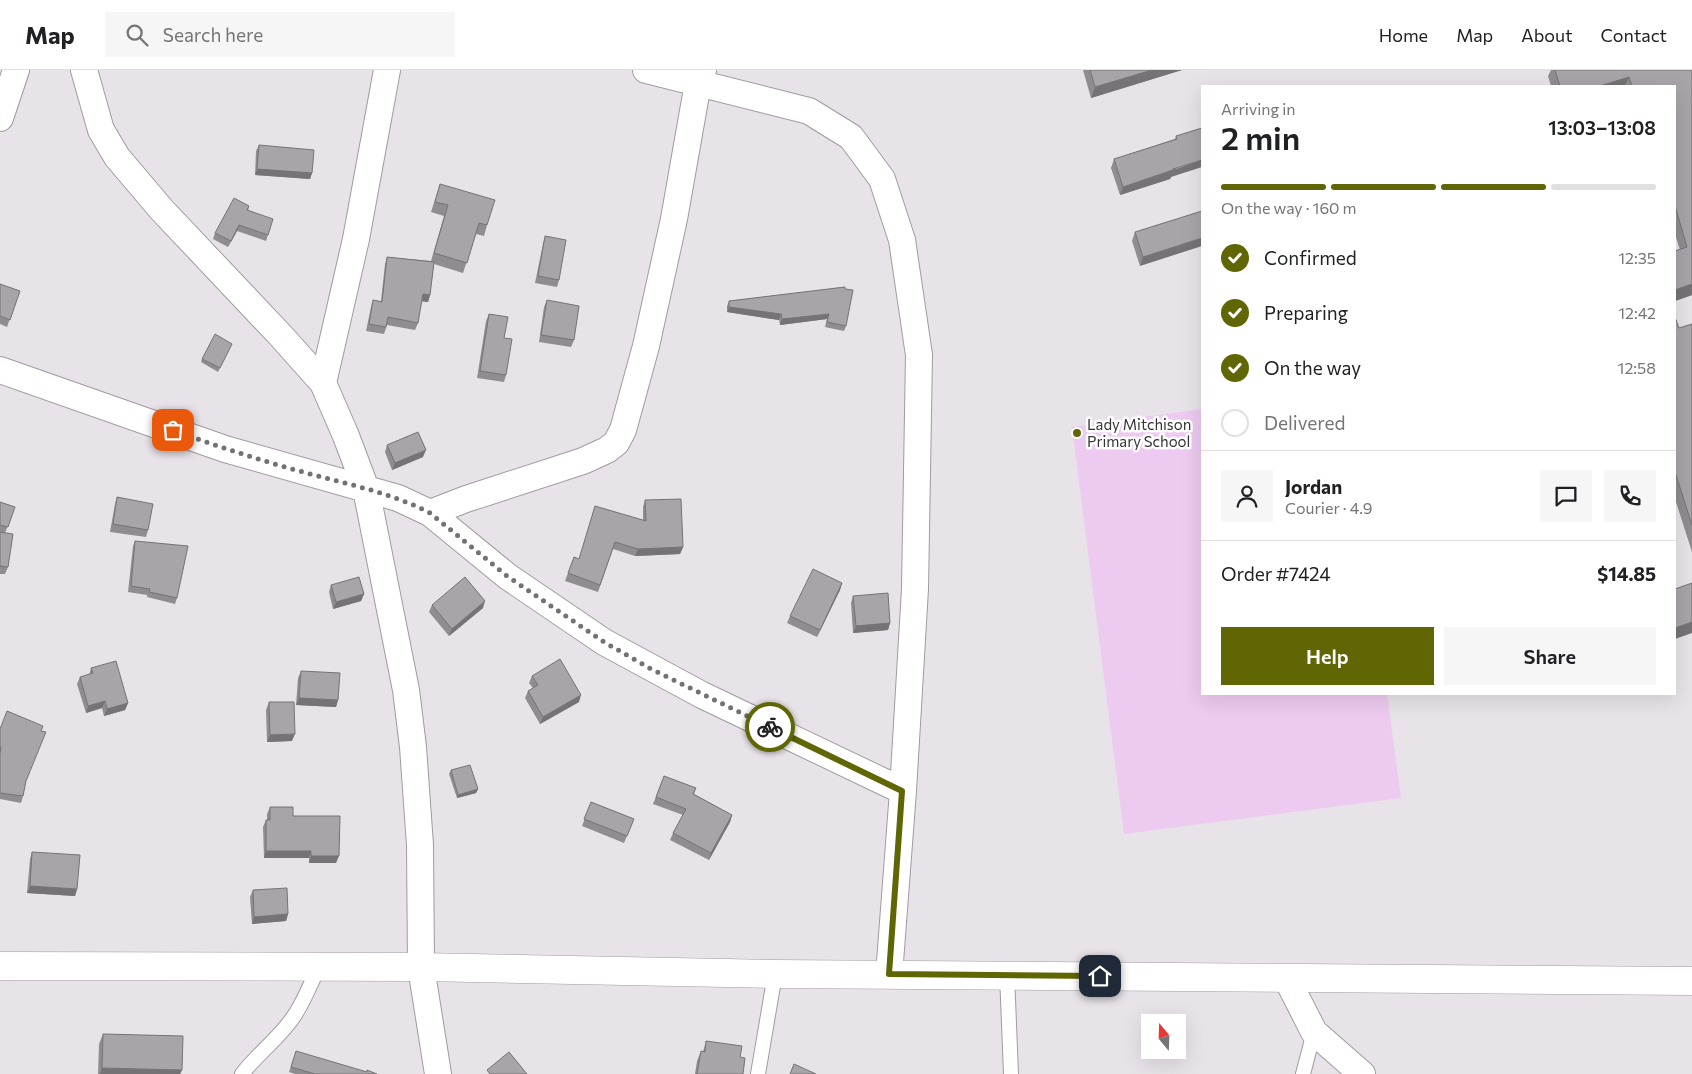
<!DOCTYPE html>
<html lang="en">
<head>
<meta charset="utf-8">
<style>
	body { margin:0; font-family:Commissioner,sans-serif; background:#f6f6f6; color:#202124; height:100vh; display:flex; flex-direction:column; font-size:19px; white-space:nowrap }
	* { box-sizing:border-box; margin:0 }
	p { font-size:16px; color:#757577 }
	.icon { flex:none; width:28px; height:28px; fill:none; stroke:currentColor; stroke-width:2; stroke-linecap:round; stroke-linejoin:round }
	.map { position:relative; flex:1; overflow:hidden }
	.drawer { position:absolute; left:1201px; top:15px; width:475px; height:610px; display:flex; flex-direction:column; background:#fff; border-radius:0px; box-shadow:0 5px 20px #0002 }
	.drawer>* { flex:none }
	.needle { width:32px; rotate:341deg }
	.controls { position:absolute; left:1141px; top:944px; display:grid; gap:10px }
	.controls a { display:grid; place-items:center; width:45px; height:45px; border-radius:0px; background:#fff; box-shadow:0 5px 20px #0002; font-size:25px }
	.pin { position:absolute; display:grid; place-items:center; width:42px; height:42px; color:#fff; margin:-21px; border-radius:10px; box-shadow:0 2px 8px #0006 }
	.courier { position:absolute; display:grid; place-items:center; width:50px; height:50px; margin:-25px; border:4px solid #606604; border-radius:50%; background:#fff; color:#222; box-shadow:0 1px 6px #0007 }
	.head em { font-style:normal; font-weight:600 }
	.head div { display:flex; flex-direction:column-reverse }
	.head { display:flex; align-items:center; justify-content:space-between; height:85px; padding:0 20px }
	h1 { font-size:32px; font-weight:600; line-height:38px }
	.bar { display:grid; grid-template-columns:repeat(4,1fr); gap:8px 5px; align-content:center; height:60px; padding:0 20px }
	.bar i { height:6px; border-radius:4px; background:#e0e0e0 }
	.bar .selected { background:#606604 }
	.bar p { grid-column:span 4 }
	.line { display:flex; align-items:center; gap:12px; padding:0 20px; border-top:1px solid #e0e0e0 }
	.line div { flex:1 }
	.round { display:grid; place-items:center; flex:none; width:52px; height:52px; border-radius:0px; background:#f6f6f6 }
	ol { padding:0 20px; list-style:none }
	li { display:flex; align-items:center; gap:15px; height:55px }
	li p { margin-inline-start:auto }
	li .icon { padding:5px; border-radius:50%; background:#606604; color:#fff; stroke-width:4 }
	li:last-child { color:#757577 }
	li i { width:28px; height:28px; border:2px solid #e0e0e0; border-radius:50% }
	.primary-button { display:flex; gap:10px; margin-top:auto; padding:10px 20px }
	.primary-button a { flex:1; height:58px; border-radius:0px; background:#606604; color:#fff; font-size:20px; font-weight:600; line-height:58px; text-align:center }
	.primary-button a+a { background:#f6f6f6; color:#202124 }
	header { display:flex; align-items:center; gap:30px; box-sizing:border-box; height:70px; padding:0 25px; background:#fff; border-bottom:1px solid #e0e0e0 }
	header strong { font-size:24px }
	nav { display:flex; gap:28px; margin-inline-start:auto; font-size:18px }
	.search { width:350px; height:45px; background:#f6f6f6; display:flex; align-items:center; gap:12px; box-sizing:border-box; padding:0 18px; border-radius:0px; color:#757577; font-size:19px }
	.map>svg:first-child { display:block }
</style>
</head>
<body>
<header>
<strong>Map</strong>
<div class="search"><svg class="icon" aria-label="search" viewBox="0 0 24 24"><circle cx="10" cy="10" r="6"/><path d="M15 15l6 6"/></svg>Search here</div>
<nav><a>Home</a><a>Map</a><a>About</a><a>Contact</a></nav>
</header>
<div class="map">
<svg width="1692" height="1004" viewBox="0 0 1692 1004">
	<rect width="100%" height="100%" fill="#e8e3e9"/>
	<path fill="#edcaf0" d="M 1202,339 L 1202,624 L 1387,624 L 1401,728 L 1124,764 L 1072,357 Z"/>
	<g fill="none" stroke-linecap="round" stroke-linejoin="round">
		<g stroke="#a09ba0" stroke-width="16">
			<path id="lane" d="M 1007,904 L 1011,1004
				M 242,1004 C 258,983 282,966 296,943 C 305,929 311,913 318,898
				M 758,1004 L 775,904
				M 1303,1004 L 1314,962"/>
		</g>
		<g stroke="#a09ba0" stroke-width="28">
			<path id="street" d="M 84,0 L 101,60 L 117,87 L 161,139 L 282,267 L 323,313 L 346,366 L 366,419 L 406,620 L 413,677 L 420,775 L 421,897 L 438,1004
				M 646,0 L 809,41 L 851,67 L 882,109 L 902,170 L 919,285 L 915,519 L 903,721 L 889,905
				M 0,48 L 16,0
				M 0,300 L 225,379 L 398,428 L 430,443 L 507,506 L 604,572 L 702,625 L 903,721
				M 323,313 L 356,169 L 387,0
				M 430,443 L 466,429 L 583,391 L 607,380 L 616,373 L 623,360 L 646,276 L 674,149 L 698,13 L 703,0
				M 1287,909 L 1314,962 L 1362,1004"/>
		</g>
		<g stroke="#a09ba0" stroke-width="29">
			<path id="secondary" d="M 0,896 L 421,897 L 775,904 L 1692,911"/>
		</g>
		<use href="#lane" stroke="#fff" stroke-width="14"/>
		<use href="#street" stroke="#fff" stroke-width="26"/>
		<use href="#secondary" stroke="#fff" stroke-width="28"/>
	</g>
	<path fill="#908d91" d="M 1083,0 L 1182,0 L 1091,28 Z
		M 1551,0 L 1692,0 L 1692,225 L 1675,231 L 1675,181 L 1680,180 L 1675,164 L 1675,16 L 1551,16 L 1548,6 Z
		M 1202,58 L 1170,109 L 1120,125 L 1111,98 L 1114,89 L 1175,69 L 1176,66 Z
		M 259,75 L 312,103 L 310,109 L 255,105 L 256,81 Z
		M 440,114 L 487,155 L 484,166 L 476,164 L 463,203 L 434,194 L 430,225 L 428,232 L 421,231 L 418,253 L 415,260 L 387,255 L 384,264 L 366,261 L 371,237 L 373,230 L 381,231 L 385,194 L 387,187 L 431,191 L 444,146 L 431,142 Z
		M 249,136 L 248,141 L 273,149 L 266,171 L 237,161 L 228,177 L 213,169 L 215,163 Z
		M 1202,141 L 1140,196 L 1132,171 L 1135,162 Z
		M 545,166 L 559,210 L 557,217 L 535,213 L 543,174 Z
		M 0,214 L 20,221 L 7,257 L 0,254 Z
		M 845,217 L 846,256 L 844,261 L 825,257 L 827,249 L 780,255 L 779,250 L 727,242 L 727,236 L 729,231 Z
		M 547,230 L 574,270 L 571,277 L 539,272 L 544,237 Z
		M 489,244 L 504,268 L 506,305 L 504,312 L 477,308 L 486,251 Z
		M 1675,247 L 1679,258 L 1692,254 L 1692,482 L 1675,429 Z
		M 232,274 L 218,302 L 201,292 L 202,289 Z
		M 387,375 L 423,387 L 392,400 L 385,382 Z
		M 117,427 L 148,460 L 146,467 L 110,462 L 115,434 Z
		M 645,430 L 683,477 L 680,484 L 635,486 L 613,479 L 598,522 L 565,511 L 574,487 L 579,489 L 595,436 L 643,450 L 643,437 Z
		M 0,432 L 15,437 L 5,463 L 8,497 L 5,504 L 0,504 Z
		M 135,471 L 177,528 L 175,534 L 147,527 L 147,525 L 128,522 L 133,476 Z
		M 842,513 L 840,520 L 817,567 L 787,553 L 790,546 Z
		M 331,515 L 364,524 L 361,531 L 333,539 L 329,522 Z
		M 853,526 L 890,553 L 888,560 L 853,563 L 851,533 Z
		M 432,535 L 483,538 L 449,566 L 429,542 Z
		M 91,598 L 128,633 L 125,640 L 104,646 L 102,638 L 86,643 L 77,614 L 80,607 L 89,605 Z
		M 301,601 L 338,630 L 336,637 L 296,635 L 298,608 Z
		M 532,606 L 579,632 L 540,654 L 525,628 L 528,621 L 533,618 L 529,613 Z
		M 269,632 L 292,671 L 267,672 L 266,640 Z
		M 0,659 L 41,661 L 25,713 L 23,726 L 21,733 L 0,729 Z
		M 451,700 L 478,719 L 476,723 L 457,728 L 449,704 Z
		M 664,706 L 696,718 L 694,724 L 732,745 L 730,752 L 709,790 L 670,770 L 673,763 L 683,745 L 653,734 Z
		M 591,732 L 634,749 L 624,773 L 582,756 Z
		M 270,737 L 293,746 L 336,793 L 309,793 L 309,788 L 264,788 L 263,757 L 266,750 L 267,750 L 267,744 Z
		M 32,782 L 77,819 L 75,826 L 27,823 L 30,789 Z
		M 253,820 L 288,844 L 286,851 L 252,854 L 250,827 Z
		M 103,964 L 182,1000 L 180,1004 L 98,1004 L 99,974 Z
		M 706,971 L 740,987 L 743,1004 L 695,1004 L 697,991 L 701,981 L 703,982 Z
		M 294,987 L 367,1002 L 377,1004 L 295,1004 L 289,1002 Z"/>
	<path fill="#767376" d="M 1152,0 L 1182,0 L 1091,28 L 1095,17 Z
		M 1629,7 L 1625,16 L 1600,16 Z
		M 1202,90 L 1202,97 L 1171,107 L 1170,109 L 1120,125 L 1123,117 Z
		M 257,99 L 312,103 L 310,109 L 255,105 Z
		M 239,155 L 237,161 L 228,177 Z
		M 1202,168 L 1202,176 L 1140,196 L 1143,187 Z
		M 1692,214 L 1692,225 L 1675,231 L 1675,220 Z
		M 423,224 L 430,225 L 428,232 L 420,231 Z
		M 729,237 L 781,244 L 779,250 L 727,242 Z
		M 829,244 L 827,249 L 780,255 L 782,249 Z
		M 426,380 L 423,387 L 392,400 L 395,393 Z
		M 683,477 L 680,484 L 635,486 L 638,479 Z
		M 842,513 L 840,520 L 817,567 L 820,560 Z
		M 364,524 L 361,531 L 333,539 L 336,532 Z
		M 485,531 L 483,538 L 449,566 L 452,559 Z
		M 1692,552 L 1692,563 L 1675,569 L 1675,558 Z
		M 890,553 L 888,560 L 853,563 L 856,556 Z
		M 581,625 L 579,632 L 540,654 L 543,647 Z
		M 299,628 L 338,630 L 336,637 L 296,635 Z
		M 105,631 L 102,638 L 86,643 L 88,636 Z
		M 128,633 L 125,640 L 104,646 L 107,639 Z
		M 295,664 L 292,671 L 267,672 L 270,665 Z
		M 478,719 L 476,723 L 457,728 L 458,725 Z
		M 732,745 L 730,752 L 709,790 L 711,783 Z
		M 266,781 L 311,781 L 309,788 L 264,788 Z
		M 311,786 L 339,786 L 336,793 L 309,793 Z
		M 30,816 L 77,819 L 75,826 L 27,823 Z
		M 288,844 L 286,851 L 252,854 L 254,847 Z
		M 102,998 L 182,1000 L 180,1004 L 100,1004 Z"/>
	<path fill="#a8a4a9" stroke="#767376" d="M 1090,0 L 1152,0 L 1095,17 Z
		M 1555,0 L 1692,0 L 1692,214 L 1675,220 L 1675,181 L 1687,177 L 1675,136 L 1675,16 L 1632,16 L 1629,7 L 1600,16 L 1560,16 Z
		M 1202,58 L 1202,90 L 1173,99 L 1173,100 L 1123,117 L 1114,89 L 1177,69 L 1176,66 Z
		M 259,75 L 314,80 L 312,103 L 257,99 Z
		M 440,114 L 495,130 L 487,155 L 479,153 L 467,193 L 434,183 L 448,135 L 435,132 Z
		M 234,128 L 249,136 L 247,140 L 273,149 L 268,165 L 239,155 L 231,171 L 215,163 Z
		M 1202,141 L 1202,168 L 1143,187 L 1135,162 Z
		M 545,166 L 566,170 L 559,210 L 538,206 Z
		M 387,187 L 434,192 L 430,225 L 423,224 L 418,253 L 388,247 L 386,257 L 369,254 L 373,230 L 382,232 Z
		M 0,214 L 20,221 L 10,250 L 0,246 Z
		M 845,217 L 845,219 L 853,220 L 846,256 L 827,252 L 829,244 L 782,249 L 781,244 L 729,237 L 729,231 Z
		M 547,230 L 579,236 L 574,270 L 541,265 Z
		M 489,244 L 508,247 L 504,268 L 512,269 L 506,305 L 480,301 Z
		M 1675,247 L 1679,258 L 1692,254 L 1692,455 L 1675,402 Z
		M 215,264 L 232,274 L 220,298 L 202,289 Z
		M 418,362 L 426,380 L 395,393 L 387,375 Z
		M 117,427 L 153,434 L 148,460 L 113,454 Z
		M 681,429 L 683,477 L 638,479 L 615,472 L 600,515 L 568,503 L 574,487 L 579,489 L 595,436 L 646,451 L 645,430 Z
		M 0,432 L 15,437 L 8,457 L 0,455 Z
		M 0,462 L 13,464 L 8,497 L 0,496 Z
		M 135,471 L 188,476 L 177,528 L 149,522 L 150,519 L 131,516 Z
		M 813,499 L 842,513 L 820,560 L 790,546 Z
		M 359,507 L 364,524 L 336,532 L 331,515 Z
		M 465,507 L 485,531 L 452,559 L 432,535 Z
		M 1692,513 L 1692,552 L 1675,558 L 1675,519 Z
		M 888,523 L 890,553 L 856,556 L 853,526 Z
		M 560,589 L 581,625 L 543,647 L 528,621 L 538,615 L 532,606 Z
		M 116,591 L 128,633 L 107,639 L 105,631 L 88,636 L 80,607 L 93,603 L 91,598 Z
		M 301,601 L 340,603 L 338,630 L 299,628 Z
		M 269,632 L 294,632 L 295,664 L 270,665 Z
		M 7,641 L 43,656 L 41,661 L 46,662 L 26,711 L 23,726 L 0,723 L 0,684 L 1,677 L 0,677 L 0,659 Z
		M 470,695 L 478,719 L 458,725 L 451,700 Z
		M 664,706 L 696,718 L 693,724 L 732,745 L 711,783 L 673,763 L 686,739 L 656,727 Z
		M 591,732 L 634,749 L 627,766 L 584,749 Z
		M 270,737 L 293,737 L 293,746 L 340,746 L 339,786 L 311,786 L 311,781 L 266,781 L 266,750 L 270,750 Z
		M 32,782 L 80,785 L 77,819 L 30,816 Z
		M 287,818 L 288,844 L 254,847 L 253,820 Z
		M 103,964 L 183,966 L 182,1000 L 102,998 Z
		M 706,971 L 742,976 L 740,987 L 745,988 L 743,1004 L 697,1004 L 701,981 L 705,982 Z
		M 296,981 L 367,1002 L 367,1000 L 377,1004 L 315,1004 L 291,997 Z
		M 509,982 L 527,1004 L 490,1004 L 487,1000 Z
		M 794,994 L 816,1004 L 790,1004 Z"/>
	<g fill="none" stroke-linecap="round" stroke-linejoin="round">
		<path stroke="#747174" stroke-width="5" stroke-dasharray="0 9" d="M 173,360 C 216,376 259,390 303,402 C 346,414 390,422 430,443 L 507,506 L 604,572 L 651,599 L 770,657"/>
		<path stroke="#606604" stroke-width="6" d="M 770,657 L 902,721 L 889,904 L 1100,906"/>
	</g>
	<circle fill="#606604" stroke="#fff" stroke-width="2" cx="1077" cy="363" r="5"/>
	<g text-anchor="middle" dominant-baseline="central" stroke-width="5" stroke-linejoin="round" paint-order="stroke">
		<g font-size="15" fill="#353335" stroke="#fff" text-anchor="start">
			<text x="1087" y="354">Lady Mitchison<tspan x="1087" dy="17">Primary School</tspan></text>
		</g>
	</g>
</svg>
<div class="controls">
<a><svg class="needle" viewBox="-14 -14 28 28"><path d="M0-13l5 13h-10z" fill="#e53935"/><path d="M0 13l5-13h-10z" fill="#757577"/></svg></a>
</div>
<div class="pin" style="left:173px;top:360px;background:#ea580c"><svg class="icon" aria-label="bag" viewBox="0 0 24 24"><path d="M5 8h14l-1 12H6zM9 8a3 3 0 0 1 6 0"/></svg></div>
<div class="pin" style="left:1100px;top:906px;background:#1f2937"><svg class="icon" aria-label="home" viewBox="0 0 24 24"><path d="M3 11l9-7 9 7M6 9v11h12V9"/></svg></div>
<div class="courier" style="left:770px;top:657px"><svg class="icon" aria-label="bike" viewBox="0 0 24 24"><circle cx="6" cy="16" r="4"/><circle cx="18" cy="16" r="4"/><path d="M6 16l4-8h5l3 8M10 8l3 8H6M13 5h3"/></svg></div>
<section class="drawer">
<div class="head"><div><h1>2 min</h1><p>Arriving in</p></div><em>13:03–13:08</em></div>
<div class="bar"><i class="selected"></i><i class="selected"></i><i class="selected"></i><i></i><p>On the way · 160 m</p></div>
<ol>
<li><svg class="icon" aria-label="check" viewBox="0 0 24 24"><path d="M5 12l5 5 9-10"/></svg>Confirmed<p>12:35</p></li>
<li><svg class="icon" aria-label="check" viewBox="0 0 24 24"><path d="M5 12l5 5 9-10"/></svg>Preparing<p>12:42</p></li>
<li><svg class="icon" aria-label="check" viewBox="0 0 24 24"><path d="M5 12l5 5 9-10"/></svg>On the way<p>12:58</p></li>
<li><i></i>Delivered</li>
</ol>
<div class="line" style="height:90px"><a class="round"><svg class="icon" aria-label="person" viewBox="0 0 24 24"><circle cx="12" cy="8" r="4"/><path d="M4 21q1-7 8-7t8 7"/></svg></a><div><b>Jordan</b><p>Courier · 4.9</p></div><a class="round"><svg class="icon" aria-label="chat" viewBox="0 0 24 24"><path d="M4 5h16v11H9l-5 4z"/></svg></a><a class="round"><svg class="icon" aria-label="phone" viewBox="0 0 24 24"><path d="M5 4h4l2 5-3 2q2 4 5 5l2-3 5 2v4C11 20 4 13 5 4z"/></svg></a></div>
<div class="line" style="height:65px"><div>Order #7424</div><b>$14.85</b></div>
<div class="primary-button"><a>Help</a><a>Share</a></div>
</section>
</div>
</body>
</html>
